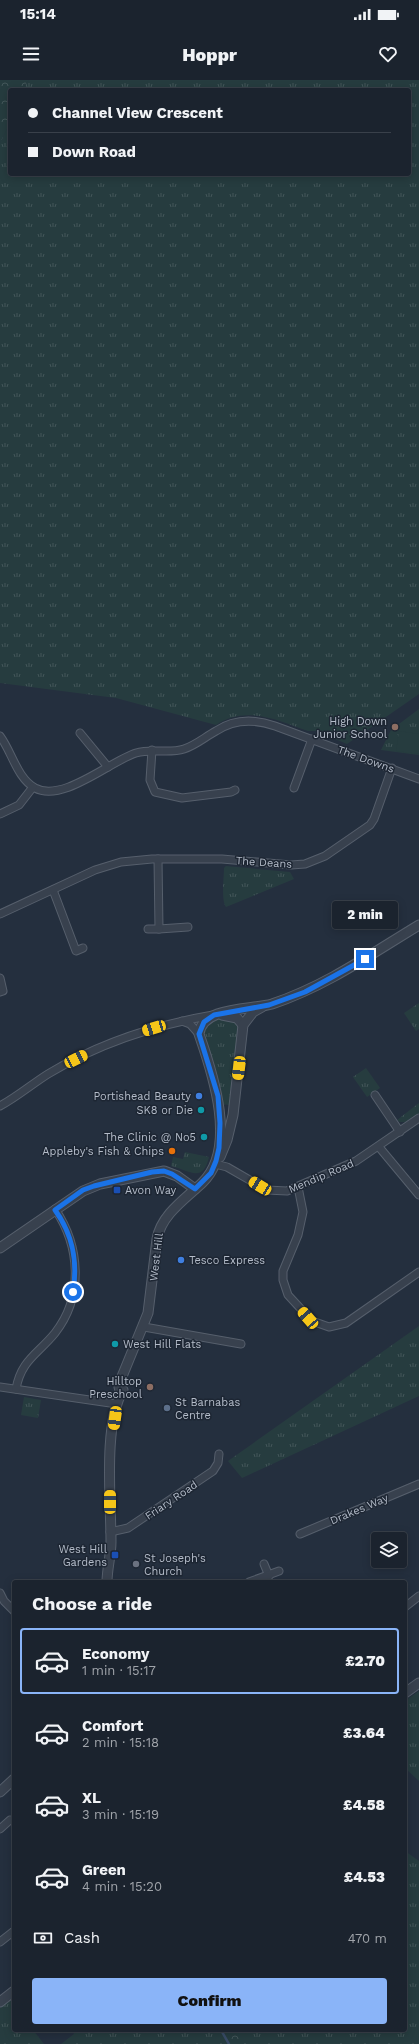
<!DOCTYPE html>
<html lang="en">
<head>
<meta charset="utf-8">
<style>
	:root { --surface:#1b232e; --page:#282f3a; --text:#f1f3f6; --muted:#a0a4aa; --line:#39404a; --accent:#8ab4f8 }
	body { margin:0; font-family:"Work Sans",sans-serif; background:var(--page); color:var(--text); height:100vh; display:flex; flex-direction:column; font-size:15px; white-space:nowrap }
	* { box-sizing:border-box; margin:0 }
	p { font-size:13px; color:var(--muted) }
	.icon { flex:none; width:22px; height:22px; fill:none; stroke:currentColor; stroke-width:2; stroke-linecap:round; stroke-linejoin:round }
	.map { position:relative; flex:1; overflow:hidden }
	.panel { position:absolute; left:12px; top:1500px; width:395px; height:452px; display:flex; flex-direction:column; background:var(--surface); border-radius:4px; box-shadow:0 2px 10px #0003,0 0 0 1px var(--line) }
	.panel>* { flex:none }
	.top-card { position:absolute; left:8px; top:8px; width:403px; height:88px; border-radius:4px; box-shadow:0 2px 10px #0003,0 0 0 1px var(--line); display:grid; align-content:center; height:88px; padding:0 20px; background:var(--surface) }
	.fabs { position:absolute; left:371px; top:1452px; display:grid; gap:8px }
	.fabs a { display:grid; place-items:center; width:36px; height:36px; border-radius:4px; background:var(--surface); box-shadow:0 2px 10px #0003,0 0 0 1px var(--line); font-size:20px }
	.end { position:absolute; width:18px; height:18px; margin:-9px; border:5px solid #1a73e8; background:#fff; box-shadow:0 0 0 2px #fff }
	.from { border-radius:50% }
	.bubble { position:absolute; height:28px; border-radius:4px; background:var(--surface); box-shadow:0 2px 10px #0003,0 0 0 1px var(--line); font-size:13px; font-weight:800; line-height:28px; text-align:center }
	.car { position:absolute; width:12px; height:24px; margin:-12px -6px; border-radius:5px; box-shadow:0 0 3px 1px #0007; background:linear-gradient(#f5c518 24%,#345 0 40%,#f5c518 0 76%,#345 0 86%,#f5c518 0) }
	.top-card b { display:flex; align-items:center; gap:14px; height:38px; font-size:15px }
	.top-card b+b { border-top:1px solid var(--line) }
	.top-card i { width:10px; height:10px; background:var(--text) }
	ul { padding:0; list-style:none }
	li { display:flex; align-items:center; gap:12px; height:66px; margin:0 8px 6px; padding:0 12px; border:2px solid transparent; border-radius:4px }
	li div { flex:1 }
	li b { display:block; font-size:15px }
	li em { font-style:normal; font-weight:800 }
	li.active { border-color:var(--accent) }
	li>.icon { width:36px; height:36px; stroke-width:1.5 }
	h2 { padding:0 20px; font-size:18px; line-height:48px }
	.pay { display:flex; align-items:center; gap:10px; height:44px; padding:0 20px; font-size:15px }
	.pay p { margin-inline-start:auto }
	.cta { display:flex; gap:8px; margin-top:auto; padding:8px 20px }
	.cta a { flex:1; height:46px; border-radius:4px; background:var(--accent); color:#111; font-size:16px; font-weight:800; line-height:46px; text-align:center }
	.status { display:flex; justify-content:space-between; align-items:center; height:28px; padding:0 20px; background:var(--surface); direction:ltr }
	.status svg { height:11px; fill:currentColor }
	header { display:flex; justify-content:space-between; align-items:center; height:52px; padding:0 20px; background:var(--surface); font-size:18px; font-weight:800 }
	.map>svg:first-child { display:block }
	.grass { fill:url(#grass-tufts) }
	.forest { fill:url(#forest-crowns) }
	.pitch { fill:#263c3f }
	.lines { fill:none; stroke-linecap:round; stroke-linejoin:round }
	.stream { stroke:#394c67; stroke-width:2.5 }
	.minor-casing { stroke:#565f6c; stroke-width:9 }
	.tertiary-casing { stroke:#565f6c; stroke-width:11 }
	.minor { stroke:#38414e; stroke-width:7 }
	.tertiary { stroke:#38414e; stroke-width:9 }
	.route { stroke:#1a73e8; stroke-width:5 }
	.education-dot { fill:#8d6e63; stroke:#1d2633; stroke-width:1.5 }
	.shop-dot { fill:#3f7fe0; stroke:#1d2633; stroke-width:1.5 }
	.culture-dot { fill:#0f9aa8; stroke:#1d2633; stroke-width:1.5 }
	.food-dot { fill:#e8710a; stroke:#1d2633; stroke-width:1.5 }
	.transit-dot { fill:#1a4fb4; stroke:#1d2633; stroke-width:1.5 }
	.service-dot { fill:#5c6f8a; stroke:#1d2633; stroke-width:1.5 }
	.worship-dot { fill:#6b7280; stroke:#1d2633; stroke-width:1.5 }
	.labels { text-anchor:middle; stroke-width:3; stroke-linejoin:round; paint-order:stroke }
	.poi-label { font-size:11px; fill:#b4bcc9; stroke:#1d2633; text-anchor:end }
	.street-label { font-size:11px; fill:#b4bcc9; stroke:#1d2633 }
</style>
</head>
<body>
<div class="status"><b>15:14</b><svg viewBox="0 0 49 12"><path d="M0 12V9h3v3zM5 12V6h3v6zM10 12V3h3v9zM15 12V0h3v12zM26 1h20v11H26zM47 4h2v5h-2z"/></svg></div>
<header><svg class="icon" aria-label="menu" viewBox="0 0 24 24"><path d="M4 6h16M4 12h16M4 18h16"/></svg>Hoppr<svg class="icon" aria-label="heart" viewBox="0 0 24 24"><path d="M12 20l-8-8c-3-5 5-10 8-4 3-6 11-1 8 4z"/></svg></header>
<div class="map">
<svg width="419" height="1964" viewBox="0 0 419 1964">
	<defs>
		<pattern id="grass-tufts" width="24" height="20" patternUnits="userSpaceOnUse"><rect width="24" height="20" fill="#263c3f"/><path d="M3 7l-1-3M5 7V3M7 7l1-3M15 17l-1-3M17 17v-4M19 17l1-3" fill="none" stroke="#435659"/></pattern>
		<pattern id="forest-crowns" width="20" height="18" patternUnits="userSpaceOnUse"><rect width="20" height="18" fill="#263c3f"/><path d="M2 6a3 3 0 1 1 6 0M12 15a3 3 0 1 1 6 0" fill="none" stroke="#435659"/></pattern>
	</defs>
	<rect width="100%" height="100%" fill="#242f3e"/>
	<g class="grass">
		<path d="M 29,0 L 419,0 L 419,614 L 347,664 L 316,651 L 308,651 C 278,640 245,625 216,645 L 116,618 L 0,603 L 0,63 L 10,43 L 10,94 L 409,94 L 409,10 L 21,10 Z"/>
		<polygon points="419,629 419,675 381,670 391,650"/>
		<path d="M 226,786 L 290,792 L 294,799 L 226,827 C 221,821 224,797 224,788 Z"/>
		<polygon points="419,923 419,949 416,951 404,933"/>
		<polygon points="219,938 231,938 239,948 234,1009 230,1009 230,1013 232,1014 229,1025 222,1024 214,982 203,953 208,943"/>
		<polygon points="366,988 380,1008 367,1017 353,997"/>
		<polygon points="419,1023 419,1033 406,1042 400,1042 397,1040"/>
		<path d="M 185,1072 L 209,1077 C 203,1104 189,1090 171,1086 L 173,1077 L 183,1079 Z"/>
		<polygon points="419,1246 419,1316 242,1398 228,1381"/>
		<polygon points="24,1317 41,1320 38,1338 21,1335"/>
		<polygon points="419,1611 419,1701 405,1688 405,1621"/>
		<polygon points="405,1771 419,1781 419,1964 61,1964 74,1954 72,1950 405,1950"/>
		<polygon points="10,1919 14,1925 14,1950 33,1950 44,1964 0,1964 0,1927"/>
	</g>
	<g class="forest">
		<polygon points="0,0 29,0 21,10 10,10 10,43 0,63"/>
		<polygon points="216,1950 261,1950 240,1956 237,1964 225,1964"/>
	</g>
	<polygon class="pitch" points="399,651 419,654 419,674 396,671"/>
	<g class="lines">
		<polyline class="stream" points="221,1950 229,1964"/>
		<g class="minor-casing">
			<g id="minor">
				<polyline points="80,653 108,687"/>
				<path d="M 0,656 C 12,672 17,698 35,708 C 63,723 110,681 136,673 C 152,668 169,674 184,669 C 196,665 205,657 216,651 C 234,639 255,639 275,646 L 419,699"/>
				<polyline points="152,670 150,700 155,712 182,718 231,712 235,710"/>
				<polyline points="294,708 312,659"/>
				<polyline points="0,734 19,725 33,707"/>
				<polyline points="158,779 159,849 188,847"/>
				<polyline points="53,810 76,871 83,868"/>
				<polyline points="0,834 95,790 121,782 152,779 222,779 291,785 305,784 325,776 370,745 374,739 392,688"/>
				<polyline points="148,849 159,849"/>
				<polyline points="0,898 3,911 0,912"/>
				<polyline points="182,941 190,944 199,954"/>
				<polyline points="375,1015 400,1052"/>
				<path d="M 0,1026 C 17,1017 32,1004 48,994 C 99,963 155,945 213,935"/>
				<polyline points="379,1067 419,1115"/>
				<polyline points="215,1084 227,1087 267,1110 287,1111 356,1081 419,1038"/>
				<polyline points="298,1107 303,1132 298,1155 283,1191 283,1200 288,1215 312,1241 329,1247 346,1243 419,1192"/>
				<polyline points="144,1247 241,1264"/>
				<polyline points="0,1307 117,1324"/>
				<path d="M 16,1309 C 21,1280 38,1274 55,1253 C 84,1216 80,1166 55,1129"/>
				<polyline points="110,1452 128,1448 213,1391 218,1383 219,1374"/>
				<polyline points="300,1454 419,1404"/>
				<polyline points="264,1484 269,1496"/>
				<polyline points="249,1502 279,1491"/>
				<polyline points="0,1513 4,1521 14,1531"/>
				<polyline points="405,1527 419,1516"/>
				<polyline points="0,1749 10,1740"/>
				<polyline points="0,1862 14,1851"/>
			</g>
		</g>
		<g class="tertiary-casing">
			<g id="tertiary">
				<polyline points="222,935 237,938 243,945"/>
				<polyline points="220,1077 227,1060 233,1035 243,945 253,932 262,927"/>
				<polyline points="0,1168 83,1111 100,1104 164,1091 177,1096 195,1109"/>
				<path d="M 121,1314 L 119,1307 L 121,1299 L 148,1233 L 157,1159 C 161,1135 185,1119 202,1103 C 238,1069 213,994 199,954 C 202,926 252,930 272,924 C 326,906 371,874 419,845"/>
				<path d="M 107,1502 C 107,1489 111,1475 111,1462 C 111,1421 103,1344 123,1310"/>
				<polyline points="405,1613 419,1603"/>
				<polyline points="0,1712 14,1699"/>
				<polyline points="0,1922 14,1911"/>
			</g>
		</g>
		<use href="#minor" class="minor"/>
		<use href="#tertiary" class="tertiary"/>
	</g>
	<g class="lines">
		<path class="route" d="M 73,1212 C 78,1181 73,1155 55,1130 L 83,1110 L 94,1106 L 152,1092 L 164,1091 L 172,1094 L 195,1109 L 211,1093 L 216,1081 L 219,1068 L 220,1043 L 218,1016 L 199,954 L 204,942 L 214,935 L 269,925 L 305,912 L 365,879"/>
	</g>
	<g class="education-dot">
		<circle cx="395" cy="647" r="4"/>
		<circle cx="150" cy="1307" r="4"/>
	</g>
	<g class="shop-dot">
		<circle cx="199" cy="1016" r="4"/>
		<circle cx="181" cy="1180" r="4"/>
	</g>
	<g class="culture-dot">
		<circle cx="201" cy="1030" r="4"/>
		<circle cx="204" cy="1057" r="4"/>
		<circle cx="115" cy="1264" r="4"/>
	</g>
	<circle class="food-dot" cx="172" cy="1071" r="4"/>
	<g class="transit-dot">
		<rect x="113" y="1106" width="8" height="8" rx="2"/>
		<rect x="111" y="1471" width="8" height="8" rx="2"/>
	</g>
	<circle class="service-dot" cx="167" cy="1328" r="4"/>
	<circle class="worship-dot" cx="136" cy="1484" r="4"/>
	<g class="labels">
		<g class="poi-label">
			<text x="387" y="645">High Down<tspan x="387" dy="13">Junior School</tspan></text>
			<text x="191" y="1020">Portishead Beauty</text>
			<text x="193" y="1034">SK8 or Die</text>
			<text x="196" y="1061">The Clinic @ No5</text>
			<text x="164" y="1075">Appleby's Fish &amp; Chips</text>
			<text x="125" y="1114" text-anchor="start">Avon Way</text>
			<text x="189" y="1184" text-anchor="start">Tesco Express</text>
			<text x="123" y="1268" text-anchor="start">West Hill Flats</text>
			<text x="142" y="1305">Hilltop<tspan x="142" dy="13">Preschool</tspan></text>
			<text x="175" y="1326" text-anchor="start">St Barnabas<tspan x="175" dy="13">Centre</tspan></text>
			<text x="107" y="1473">West Hill<tspan x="107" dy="13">Gardens</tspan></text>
			<text x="144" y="1482" text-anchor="start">St Joseph's<tspan x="144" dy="13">Church</tspan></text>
		</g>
		<g class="street-label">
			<text transform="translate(366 679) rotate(20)" y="4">The Downs</text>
			<text transform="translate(264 782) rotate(4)" y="4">The Deans</text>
			<text transform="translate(321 1096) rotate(-23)" y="4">Mendip Road</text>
			<text transform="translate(156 1177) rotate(-83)" y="4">West Hill</text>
			<text transform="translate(171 1420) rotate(-34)" y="4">Friary Road</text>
			<text transform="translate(359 1429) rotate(-23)" y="4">Drakes Way</text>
		</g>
	</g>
</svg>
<div class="fabs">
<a><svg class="icon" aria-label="layers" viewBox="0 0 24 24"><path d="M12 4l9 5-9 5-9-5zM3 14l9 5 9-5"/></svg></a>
</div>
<i class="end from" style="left:73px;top:1212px"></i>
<i class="end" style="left:365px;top:879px"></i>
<div class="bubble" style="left:332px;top:821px;width:66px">2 min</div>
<i class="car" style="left:154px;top:948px;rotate:253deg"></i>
<i class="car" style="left:76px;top:979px;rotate:64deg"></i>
<i class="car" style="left:239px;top:988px;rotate:187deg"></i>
<i class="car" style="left:260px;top:1106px;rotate:301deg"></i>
<i class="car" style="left:308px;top:1238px;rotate:319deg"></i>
<i class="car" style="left:115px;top:1338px;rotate:188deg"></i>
<i class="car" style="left:110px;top:1422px;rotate:0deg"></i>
<div class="top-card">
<b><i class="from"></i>Channel View Crescent</b>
<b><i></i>Down Road</b>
</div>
<section class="panel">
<h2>Choose a ride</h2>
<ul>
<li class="active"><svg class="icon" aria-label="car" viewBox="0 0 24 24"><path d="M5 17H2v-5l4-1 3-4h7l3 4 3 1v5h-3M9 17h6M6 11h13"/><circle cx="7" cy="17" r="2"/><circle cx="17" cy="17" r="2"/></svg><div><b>Economy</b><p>1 min · 15:17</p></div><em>£2.70</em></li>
<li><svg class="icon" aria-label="car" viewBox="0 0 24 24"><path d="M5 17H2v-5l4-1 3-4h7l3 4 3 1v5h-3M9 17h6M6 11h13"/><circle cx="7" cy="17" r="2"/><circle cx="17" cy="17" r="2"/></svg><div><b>Comfort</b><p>2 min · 15:18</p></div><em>£3.64</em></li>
<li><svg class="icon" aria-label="car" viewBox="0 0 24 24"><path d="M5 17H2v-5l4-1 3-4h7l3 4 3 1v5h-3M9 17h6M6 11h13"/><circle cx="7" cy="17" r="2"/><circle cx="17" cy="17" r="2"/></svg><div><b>XL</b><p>3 min · 15:19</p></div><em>£4.58</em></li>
<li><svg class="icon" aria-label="car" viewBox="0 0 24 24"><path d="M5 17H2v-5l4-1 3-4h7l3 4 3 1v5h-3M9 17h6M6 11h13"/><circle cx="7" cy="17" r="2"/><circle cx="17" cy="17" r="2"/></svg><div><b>Green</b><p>4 min · 15:20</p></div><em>£4.53</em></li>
</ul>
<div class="pay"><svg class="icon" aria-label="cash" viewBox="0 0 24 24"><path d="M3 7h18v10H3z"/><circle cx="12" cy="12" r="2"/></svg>Cash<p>470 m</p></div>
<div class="cta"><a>Confirm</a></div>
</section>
</div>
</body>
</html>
